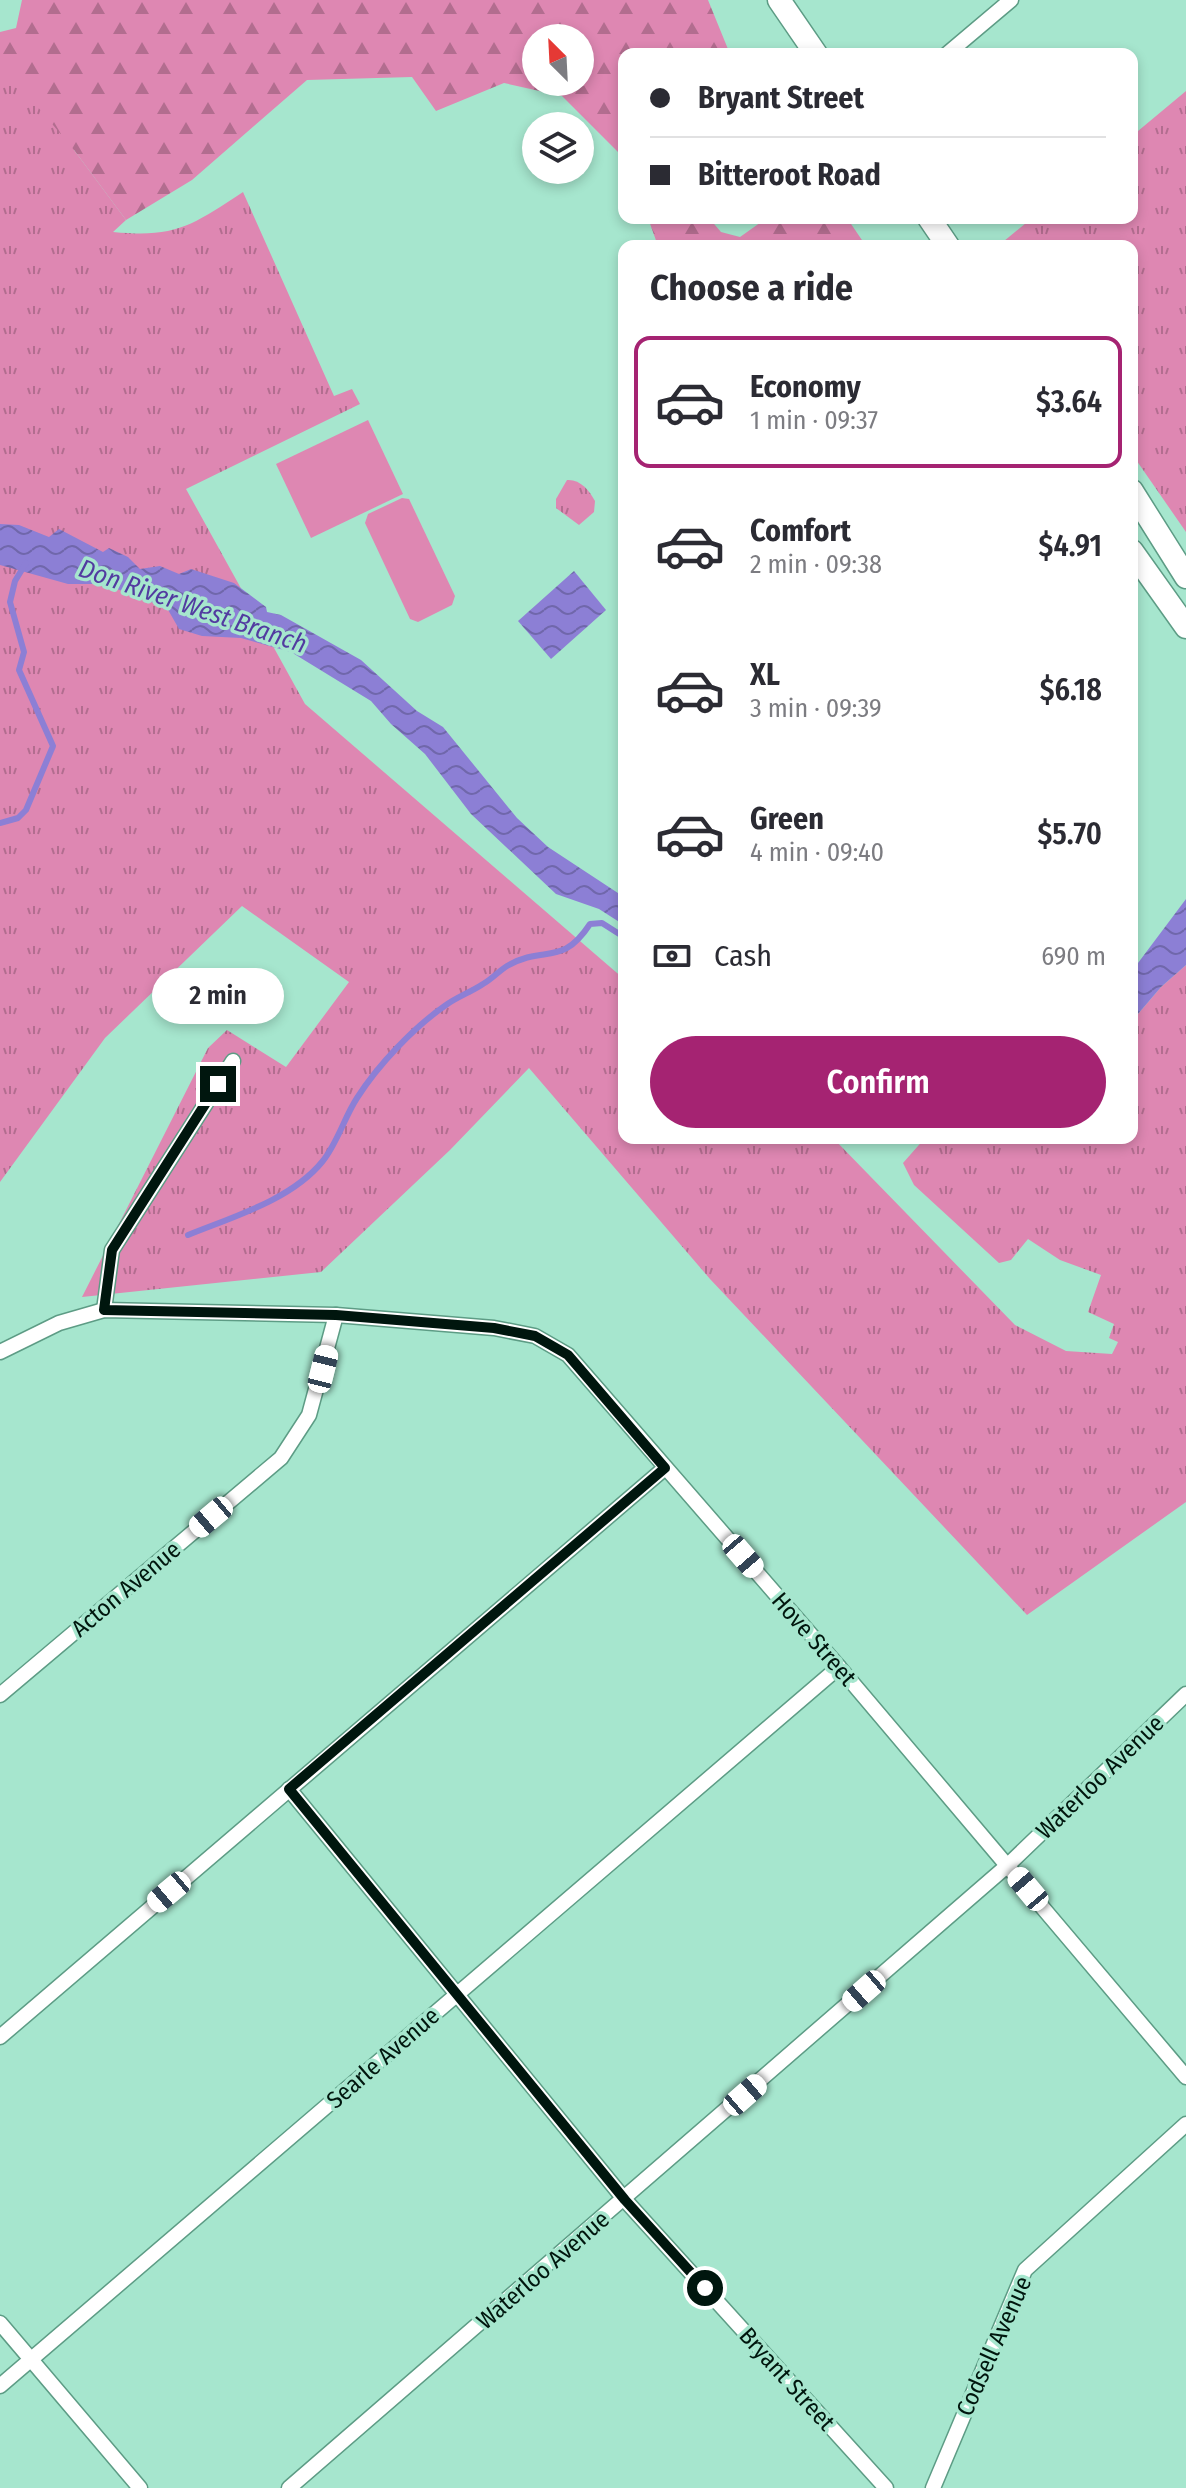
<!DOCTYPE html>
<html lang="en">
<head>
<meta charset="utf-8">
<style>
	:root { --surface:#fff; --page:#f7f7f7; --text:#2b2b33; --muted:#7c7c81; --line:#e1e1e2; --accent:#a52372 }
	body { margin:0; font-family:"Fira Sans Condensed",sans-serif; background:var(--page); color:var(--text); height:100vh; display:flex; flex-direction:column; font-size:30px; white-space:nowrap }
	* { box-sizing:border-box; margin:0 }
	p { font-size:26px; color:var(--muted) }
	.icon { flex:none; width:44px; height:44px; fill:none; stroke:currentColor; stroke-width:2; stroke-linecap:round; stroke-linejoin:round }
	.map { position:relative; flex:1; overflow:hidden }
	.sheet { position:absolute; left:618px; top:240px; width:520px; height:904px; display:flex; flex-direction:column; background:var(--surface); border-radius:16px; box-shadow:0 4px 12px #0003 }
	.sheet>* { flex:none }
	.top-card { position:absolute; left:618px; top:48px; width:520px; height:176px; border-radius:16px; box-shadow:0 4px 12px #0003; display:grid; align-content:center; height:176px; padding:0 32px; background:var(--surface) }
	.needle { width:52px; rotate:336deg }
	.buttons { position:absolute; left:522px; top:24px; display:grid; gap:16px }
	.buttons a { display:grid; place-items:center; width:72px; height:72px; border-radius:50%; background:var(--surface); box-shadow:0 4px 12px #0003; font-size:40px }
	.end { position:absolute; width:36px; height:36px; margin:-18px; border:10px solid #00160e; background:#fff; box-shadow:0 0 0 4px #fff }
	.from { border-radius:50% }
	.bubble { position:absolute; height:56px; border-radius:28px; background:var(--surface); box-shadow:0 4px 12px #0003; font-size:26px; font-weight:600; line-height:56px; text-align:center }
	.car { position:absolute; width:24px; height:48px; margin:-24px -12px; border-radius:10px; box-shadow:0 0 6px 2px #0007; background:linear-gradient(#fff 24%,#345 0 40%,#fff 0 76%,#345 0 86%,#fff 0) }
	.top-card b { display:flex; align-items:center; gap:28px; height:76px; font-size:30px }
	.top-card b+b { border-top:2px solid var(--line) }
	.top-card i { width:20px; height:20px; background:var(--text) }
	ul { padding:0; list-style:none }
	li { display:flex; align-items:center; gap:24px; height:132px; margin:0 16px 12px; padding:0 16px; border:4px solid transparent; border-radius:16px }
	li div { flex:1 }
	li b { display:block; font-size:30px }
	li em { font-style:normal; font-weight:600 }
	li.selected { border-color:var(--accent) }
	li>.icon { width:72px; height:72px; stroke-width:1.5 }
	h2 { padding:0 32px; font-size:36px; line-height:96px }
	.pay { display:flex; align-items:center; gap:20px; height:88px; padding:0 32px; font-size:30px }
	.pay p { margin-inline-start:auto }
	.cta { display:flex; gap:16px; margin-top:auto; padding:16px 32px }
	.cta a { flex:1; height:92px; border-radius:48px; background:var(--accent); color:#fff; font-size:32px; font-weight:600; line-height:92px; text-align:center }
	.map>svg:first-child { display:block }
	.forest { fill:url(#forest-firs); fill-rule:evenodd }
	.park { fill:url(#park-tufts) }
	.pitch { fill:#de87b2 }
	.water { fill:url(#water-waves) }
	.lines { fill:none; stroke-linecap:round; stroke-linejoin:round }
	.stream { stroke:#8c7fd5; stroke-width:6 }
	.street-casing { stroke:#5d9c85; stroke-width:17 }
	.secondary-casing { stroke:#5d9c85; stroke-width:25 }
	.street { stroke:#fff; stroke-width:14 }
	.secondary { stroke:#fff; stroke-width:22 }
	.route { stroke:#00160e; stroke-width:10 }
	.labels { text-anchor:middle; stroke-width:7; stroke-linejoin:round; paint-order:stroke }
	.street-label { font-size:24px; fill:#00160e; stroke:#a6e6ce }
	.water-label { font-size:26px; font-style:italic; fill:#523ba0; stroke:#a6e6ce }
</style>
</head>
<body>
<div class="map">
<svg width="1186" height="2488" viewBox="0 0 1186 2488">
	<defs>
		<pattern id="forest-firs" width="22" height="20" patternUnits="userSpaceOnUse" patternTransform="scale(2)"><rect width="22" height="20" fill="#de87b2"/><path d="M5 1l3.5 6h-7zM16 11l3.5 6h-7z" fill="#b26d8f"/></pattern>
		<pattern id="park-tufts" width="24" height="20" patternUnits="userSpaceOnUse" patternTransform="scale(2)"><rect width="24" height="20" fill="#de87b2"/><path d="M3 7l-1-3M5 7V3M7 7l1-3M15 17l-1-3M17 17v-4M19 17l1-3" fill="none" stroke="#b26d8f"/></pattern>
		<pattern id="water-waves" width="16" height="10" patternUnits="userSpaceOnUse" patternTransform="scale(2)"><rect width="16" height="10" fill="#8c7fd5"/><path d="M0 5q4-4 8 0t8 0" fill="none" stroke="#7067ab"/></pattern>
	</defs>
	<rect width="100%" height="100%" fill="#a6e6ce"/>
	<g class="forest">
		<path d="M 22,0 L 708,0 L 730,54 L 624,54 L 624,158 L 562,96 L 504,83 L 436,111 L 412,77 L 307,80 L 192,180 L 126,220 L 74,150 L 0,202 L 0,32 L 16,28 ZM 536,38 L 580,38 L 580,82 L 536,82 Z"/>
		<polygon points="648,218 709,218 721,232 740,237 767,218 847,218 866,246 658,246"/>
	</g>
	<g class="park">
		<path d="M 0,62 L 74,150 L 126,220 L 113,232 C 176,238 191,226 243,192 L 334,396 L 352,389 L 360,404 L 186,489 L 305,704 L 624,979 L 624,1138 L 833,1138 L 1015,1325 L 1066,1351 L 1112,1354 L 1118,1342 L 1109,1338 L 1114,1324 L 1088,1312 L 1101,1275 L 1060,1260 L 1028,1239 L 1011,1260 L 999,1263 L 914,1185 L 903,1163 L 925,1138 L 1132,1138 L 1132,1021 L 1161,987 L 1186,965 L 1186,1502 L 1027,1615 L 710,1279 L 529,1068 L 450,1150 L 321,1272 L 82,1297 L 208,1048 L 227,1030 L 286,1067 L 349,982 L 242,906 L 105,1038 L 0,1182 Z"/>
		<polygon points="1186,91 1186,532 1132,454 1132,246 998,246 1032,218 1132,218 1132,136"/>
		<path d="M 567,480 C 580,479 589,490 595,501 L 594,512 L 579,525 L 556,508 L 556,499 Z"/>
	</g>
	<g class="pitch">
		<polygon points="368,420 403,494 311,538 276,464"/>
		<polygon points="402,498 409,499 455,596 452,605 418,622 410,619 365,523 368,514"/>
	</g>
	<g class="water">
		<polygon points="0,524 19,525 49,537 59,529 103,552 109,548 128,557 140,569 160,566 179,574 191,569 234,583 266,607 267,612 281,615 361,660 417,711 443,727 517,818 548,847 624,897 624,925 599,909 556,894 471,814 425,754 391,724 371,701 291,652 241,638 202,636 179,629 167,608 104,584 68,584 0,565"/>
		<polygon points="574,571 606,610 551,659 518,621"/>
		<polygon points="1186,899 1186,965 1161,987 1132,1021 1132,971"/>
	</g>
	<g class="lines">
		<g class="stream">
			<polyline points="0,823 18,818 26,810 53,746 19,670 24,652 10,602 15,581 26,563"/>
			<path d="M 188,1235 C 232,1217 291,1200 322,1162 C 337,1144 344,1118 357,1098 C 378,1065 414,1027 446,1005 C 457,997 471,992 483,984 C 492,979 499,971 507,966 C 545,944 561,968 590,924 L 602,923 L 624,937"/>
		</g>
		<g class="street-casing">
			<g id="street">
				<polyline points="947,54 1011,0"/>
				<polyline points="104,1310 112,1250 233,1061"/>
				<polyline points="0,1352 59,1323 104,1310 336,1315 494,1328 535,1336 568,1355 839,1667 1186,2077"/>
				<polyline points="0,1695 281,1458 309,1415 336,1315"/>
				<polyline points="289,1789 625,2200 886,2488"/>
				<polyline points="0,2037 665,1468"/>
				<polyline points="0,2323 140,2488"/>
				<polyline points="0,2386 839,1667"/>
				<polyline points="289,2488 1008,1865 1186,1694"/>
				<polyline points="933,2488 1025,2270 1186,2124"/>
			</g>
		</g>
		<g class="secondary-casing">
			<g id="secondary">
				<polyline points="779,0 816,54"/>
				<polyline points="929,218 948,246"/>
				<polyline points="1132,491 1186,577"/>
				<polyline points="1132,551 1186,627"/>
			</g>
		</g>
		<use href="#street" class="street"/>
		<use href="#secondary" class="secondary"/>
	</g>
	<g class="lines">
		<polyline class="route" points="218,1084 112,1250 104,1310 336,1315 494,1328 535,1336 568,1355 665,1468 289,1789 625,2200 705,2288"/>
	</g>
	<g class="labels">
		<g class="street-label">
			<text transform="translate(126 1589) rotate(-40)" y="8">Acton Avenue</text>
			<text transform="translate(814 1639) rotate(49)" y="8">Hove Street</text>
			<text transform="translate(1100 1777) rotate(-44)" y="8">Waterloo Avenue</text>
			<text transform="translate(383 2058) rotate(-41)" y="8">Searle Avenue</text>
			<text transform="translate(543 2270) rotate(-41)" y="8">Waterloo Avenue</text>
			<text transform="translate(994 2346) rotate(-66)" y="8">Codsell Avenue</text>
			<text transform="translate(787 2379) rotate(48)" y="8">Bryant Street</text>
		</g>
		<g class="water-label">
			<text transform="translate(193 606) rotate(19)" y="9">Don River West Branch</text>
		</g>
	</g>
</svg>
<div class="buttons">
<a><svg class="needle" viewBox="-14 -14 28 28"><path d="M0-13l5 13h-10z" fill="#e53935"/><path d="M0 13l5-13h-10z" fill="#7c7c81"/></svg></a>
<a><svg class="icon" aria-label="layers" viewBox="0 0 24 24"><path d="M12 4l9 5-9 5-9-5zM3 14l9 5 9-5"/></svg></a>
</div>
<i class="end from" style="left:705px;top:2288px"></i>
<i class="end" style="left:218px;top:1084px"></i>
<div class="bubble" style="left:152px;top:968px;width:132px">2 min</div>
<i class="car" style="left:323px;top:1369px;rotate:14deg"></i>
<i class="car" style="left:211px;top:1517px;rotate:230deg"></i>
<i class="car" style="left:743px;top:1556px;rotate:139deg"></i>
<i class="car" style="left:1028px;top:1889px;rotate:320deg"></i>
<i class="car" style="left:169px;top:1892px;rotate:230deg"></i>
<i class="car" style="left:864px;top:1991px;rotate:229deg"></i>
<i class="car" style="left:745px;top:2095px;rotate:49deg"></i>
<div class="top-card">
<b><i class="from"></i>Bryant Street</b>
<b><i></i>Bitteroot Road</b>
</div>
<section class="sheet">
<h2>Choose a ride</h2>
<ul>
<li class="selected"><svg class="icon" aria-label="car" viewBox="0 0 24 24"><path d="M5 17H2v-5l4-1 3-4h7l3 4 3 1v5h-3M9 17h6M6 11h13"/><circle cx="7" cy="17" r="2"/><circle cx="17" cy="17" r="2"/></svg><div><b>Economy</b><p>1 min · 09:37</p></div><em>$3.64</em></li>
<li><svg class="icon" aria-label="car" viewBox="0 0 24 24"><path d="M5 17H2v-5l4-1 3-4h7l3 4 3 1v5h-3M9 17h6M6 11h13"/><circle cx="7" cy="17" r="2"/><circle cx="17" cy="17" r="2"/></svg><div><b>Comfort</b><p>2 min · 09:38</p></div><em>$4.91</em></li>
<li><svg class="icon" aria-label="car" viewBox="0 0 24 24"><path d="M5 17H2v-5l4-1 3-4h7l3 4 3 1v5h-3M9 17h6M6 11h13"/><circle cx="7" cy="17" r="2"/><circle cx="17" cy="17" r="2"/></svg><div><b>XL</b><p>3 min · 09:39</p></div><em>$6.18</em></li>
<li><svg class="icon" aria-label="car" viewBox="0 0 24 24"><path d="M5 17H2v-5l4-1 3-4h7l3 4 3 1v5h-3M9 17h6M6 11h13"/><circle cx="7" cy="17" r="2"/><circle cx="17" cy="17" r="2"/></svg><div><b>Green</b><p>4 min · 09:40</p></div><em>$5.70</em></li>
</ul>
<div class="pay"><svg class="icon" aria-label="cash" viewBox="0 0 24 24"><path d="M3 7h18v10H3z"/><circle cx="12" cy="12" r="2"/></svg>Cash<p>690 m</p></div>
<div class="cta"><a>Confirm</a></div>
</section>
</div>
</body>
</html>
